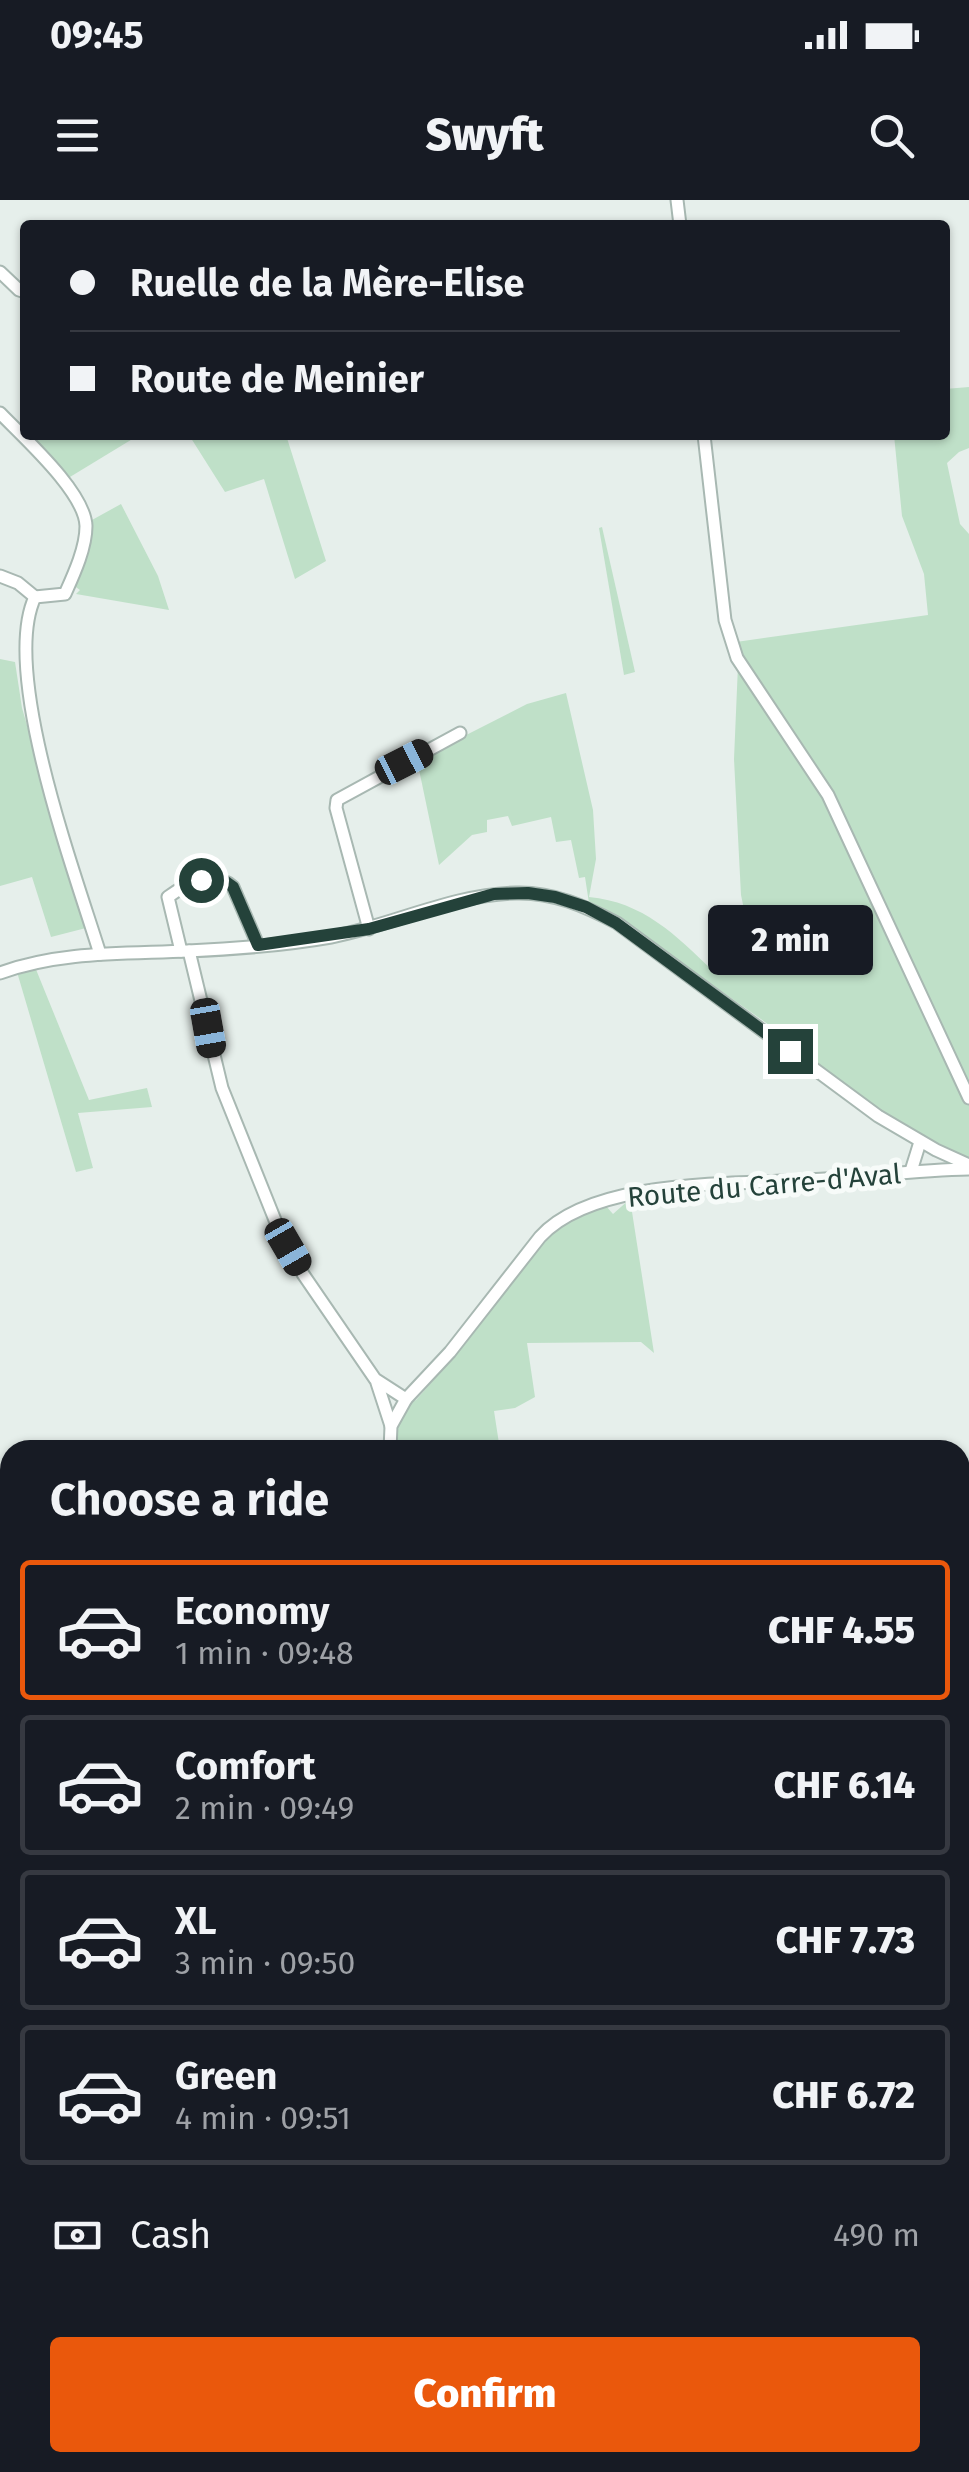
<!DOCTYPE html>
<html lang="en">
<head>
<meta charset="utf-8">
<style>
	:root { --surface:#171b24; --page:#20242c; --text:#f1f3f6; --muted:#9ea1a6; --line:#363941; --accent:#ea580c }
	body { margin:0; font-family:"Fira Sans",sans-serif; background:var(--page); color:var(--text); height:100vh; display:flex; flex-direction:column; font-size:38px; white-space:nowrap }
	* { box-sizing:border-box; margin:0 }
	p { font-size:32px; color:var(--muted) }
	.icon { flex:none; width:55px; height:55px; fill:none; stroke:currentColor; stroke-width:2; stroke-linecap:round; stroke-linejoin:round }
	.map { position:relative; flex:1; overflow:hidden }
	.side { position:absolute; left:0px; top:1240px; width:970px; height:1032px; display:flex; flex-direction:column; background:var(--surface); border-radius:30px 30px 0 0; box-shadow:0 2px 8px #0004 }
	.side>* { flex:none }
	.hud { position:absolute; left:20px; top:20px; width:930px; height:220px; border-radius:10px; box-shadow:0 2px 8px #0004; display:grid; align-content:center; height:220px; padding:0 50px; background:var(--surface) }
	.end { position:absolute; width:45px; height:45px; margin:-22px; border:12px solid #24423a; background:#fff; box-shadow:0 0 0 5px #fff }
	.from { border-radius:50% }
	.bubble { position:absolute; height:70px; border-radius:10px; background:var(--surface); box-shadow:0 2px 8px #0004; font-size:32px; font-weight:800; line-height:70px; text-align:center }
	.car { position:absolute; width:30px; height:60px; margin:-30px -15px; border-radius:12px; box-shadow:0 0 8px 2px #0007; background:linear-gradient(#222 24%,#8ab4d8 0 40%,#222 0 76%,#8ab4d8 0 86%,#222 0) }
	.hud b { display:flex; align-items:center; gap:35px; height:95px; font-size:38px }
	.hud b+b { border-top:2px solid var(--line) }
	.hud i { width:25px; height:25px; background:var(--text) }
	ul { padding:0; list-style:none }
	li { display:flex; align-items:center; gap:30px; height:140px; margin:0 20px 15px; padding:0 30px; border:5px solid var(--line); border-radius:10px }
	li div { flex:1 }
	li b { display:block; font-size:38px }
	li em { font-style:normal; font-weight:800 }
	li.active { border-color:var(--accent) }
	li>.icon { width:90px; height:90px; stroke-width:1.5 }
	h2 { padding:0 50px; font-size:45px; line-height:120px }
	.pay { display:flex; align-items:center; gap:25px; height:110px; padding:0 50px; font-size:38px }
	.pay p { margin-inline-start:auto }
	.primary-button { display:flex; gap:20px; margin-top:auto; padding:20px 50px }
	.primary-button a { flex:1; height:115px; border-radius:10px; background:var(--accent); color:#fff; font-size:40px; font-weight:800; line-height:115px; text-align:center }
	.status { display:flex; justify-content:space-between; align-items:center; height:70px; padding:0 50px; background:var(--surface); direction:ltr }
	.status svg { height:28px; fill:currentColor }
	header { display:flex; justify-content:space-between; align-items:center; height:130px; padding:0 50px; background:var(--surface); font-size:45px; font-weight:800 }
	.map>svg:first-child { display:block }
	.green { fill:#bfe0c8 }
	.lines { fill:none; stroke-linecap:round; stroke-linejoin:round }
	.minor-casing { stroke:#a8b8b2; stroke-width:15 }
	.minor { stroke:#fff; stroke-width:11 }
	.route { stroke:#24423a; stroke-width:12 }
	.labels { text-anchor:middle; stroke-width:10; stroke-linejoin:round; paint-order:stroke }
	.street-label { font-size:28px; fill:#24423a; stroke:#f7fbf9 }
</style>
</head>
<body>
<div class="status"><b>09:45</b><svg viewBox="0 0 49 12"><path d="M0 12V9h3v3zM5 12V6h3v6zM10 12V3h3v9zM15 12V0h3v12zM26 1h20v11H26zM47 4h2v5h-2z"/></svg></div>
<header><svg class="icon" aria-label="menu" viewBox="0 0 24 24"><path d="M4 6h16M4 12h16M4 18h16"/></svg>Swyft<svg class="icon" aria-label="search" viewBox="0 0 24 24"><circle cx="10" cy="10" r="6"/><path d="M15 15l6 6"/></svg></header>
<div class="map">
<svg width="969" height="2272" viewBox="0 0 969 2272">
	<rect width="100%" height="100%" fill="#e6efeb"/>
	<g class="green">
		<polygon points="969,187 969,248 959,252 947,263 960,324 969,334 969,888 830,591 739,453 736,442 928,415 924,374 902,316 894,235 945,235 945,189"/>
		<polygon points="27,235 139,235 65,280"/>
		<polygon points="189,235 286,235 326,361 295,379 264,279 225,292"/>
		<polygon points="121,304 158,376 169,410 76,394 80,390 73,385 92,320"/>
		<polygon points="602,327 635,472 624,475 599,328"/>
		<polygon points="0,459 15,462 22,508 86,728 51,737 32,677 0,686"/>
		<path d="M 738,465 L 824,593 L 969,905 L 969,958 L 925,939 L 885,914 L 799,851 L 791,832 L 779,832 L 621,720 L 589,703 L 585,677 L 579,678 L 571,640 L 556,642 L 551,617 L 512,626 L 508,616 L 487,620 L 487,632 L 472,635 L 439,665 L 417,560 L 527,504 L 566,493 L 593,610 L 596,659 L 589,697 C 643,702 676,735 713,771 L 756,767 L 741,695 L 734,559 Z"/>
		<polygon points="35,767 89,900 147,888 152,907 78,913 93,968 76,972 17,772"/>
		<polygon points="630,999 654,1153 641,1142 527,1143 535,1197 515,1208 494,1211 500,1250 396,1250 398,1229 406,1205 416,1200 466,1143 555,1026 606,1006 613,1014"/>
		<polygon points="10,1394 10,1520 0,1521 0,1397"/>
		<polygon points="0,1851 10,1859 10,2013 0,2015"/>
		<polygon points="969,2125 969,2272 876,2272 880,2263 960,2262 960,2138"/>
	</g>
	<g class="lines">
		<g class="minor-casing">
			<g id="minor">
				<polyline points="677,0 680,25"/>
				<polyline points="0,72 19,90 25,92"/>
				<path d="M 0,213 C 23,237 85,292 86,326 C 86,348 74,374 65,394 L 35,397 C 0,471 75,673 100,754"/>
				<polyline points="704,235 725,420 737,458 828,595 969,898"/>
				<polyline points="0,376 18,383 35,397"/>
				<polyline points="369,729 336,608 337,600 460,533"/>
				<path d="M 181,751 L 168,697 C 186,684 213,668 233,687 L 258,745"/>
				<polyline points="189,751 222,888 277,1025 303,1074 375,1179 406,1199 391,1226 390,1250"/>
				<path d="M 0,773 C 61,751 124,754 188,751 C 235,749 285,745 331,737 C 393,725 453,694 516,693 C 553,692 585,706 617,723 L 878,916 L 936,950 L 969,965"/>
				<polyline points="911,971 920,942"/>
				<polyline points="377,1183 391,1226"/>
				<path d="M 406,1199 L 450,1152 L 540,1037 C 595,976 746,985 825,979 C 873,976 920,970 969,969"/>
				<polyline points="0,1525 10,1524"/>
				<polyline points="960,1668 969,1668"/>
				<polyline points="513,2272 520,2262"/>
			</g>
		</g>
		<use href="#minor" class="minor"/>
	</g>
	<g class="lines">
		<polyline class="route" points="201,680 222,679 233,687 258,745 369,729 494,694 528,693 555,697 586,707 616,723 790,851"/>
	</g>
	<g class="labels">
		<g class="street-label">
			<text transform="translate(764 985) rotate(-5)" y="10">Route du Carre-d'Aval</text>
		</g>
	</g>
</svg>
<i class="end from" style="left:201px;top:680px"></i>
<i class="end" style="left:790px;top:851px"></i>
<div class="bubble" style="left:708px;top:705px;width:165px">2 min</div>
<i class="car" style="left:404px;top:562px;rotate:63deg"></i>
<i class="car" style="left:208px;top:828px;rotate:170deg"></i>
<i class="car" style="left:288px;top:1047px;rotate:150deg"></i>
<div class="hud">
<b><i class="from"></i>Ruelle de la Mère-Elise</b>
<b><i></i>Route de Meinier</b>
</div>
<section class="side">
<h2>Choose a ride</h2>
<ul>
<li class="active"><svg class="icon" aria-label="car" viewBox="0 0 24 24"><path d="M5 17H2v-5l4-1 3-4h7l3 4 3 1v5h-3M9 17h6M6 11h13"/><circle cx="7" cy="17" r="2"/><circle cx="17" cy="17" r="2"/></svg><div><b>Economy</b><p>1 min · 09:48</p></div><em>CHF 4.55</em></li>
<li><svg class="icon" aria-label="car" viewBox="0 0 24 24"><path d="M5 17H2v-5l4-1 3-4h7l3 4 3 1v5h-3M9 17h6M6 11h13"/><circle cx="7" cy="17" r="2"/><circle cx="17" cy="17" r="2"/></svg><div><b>Comfort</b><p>2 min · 09:49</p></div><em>CHF 6.14</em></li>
<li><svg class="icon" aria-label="car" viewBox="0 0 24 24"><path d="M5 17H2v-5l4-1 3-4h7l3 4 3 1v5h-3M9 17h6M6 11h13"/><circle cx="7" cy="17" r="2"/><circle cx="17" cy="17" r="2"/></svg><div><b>XL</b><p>3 min · 09:50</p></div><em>CHF 7.73</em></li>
<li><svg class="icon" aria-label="car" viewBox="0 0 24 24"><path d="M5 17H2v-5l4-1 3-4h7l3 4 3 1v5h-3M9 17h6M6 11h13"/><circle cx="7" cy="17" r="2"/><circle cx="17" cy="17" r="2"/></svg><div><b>Green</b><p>4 min · 09:51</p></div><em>CHF 6.72</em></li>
</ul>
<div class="pay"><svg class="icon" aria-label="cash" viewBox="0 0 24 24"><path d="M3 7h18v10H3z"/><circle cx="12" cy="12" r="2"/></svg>Cash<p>490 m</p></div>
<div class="primary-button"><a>Confirm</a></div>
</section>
</div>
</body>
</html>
